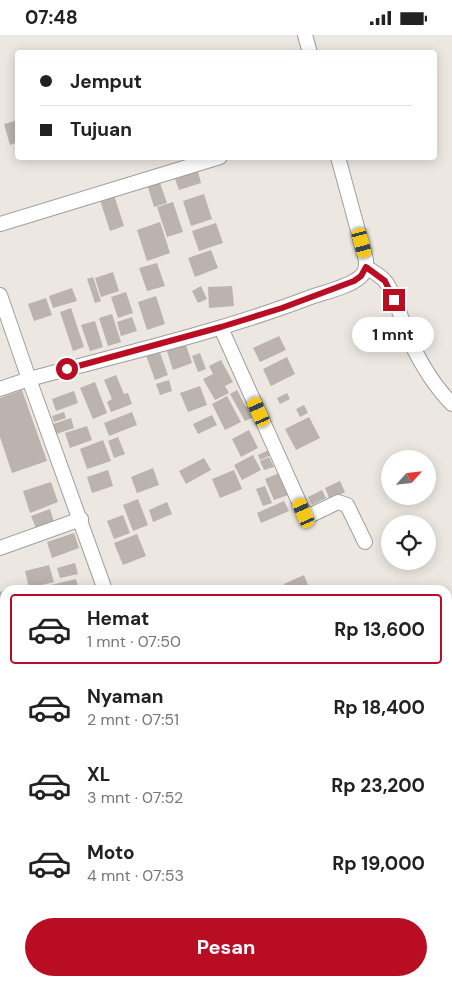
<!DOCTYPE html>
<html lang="id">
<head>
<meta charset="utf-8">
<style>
	:root { --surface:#fff; --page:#f6f6f6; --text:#222; --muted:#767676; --line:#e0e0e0; --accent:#b90d23 }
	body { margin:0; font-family:"DM Sans",sans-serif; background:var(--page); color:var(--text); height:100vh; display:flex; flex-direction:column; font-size:19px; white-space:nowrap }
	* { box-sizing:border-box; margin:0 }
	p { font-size:16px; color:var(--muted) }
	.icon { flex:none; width:28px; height:28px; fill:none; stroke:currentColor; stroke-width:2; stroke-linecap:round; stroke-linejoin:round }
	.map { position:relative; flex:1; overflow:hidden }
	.sheet { position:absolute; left:0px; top:550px; width:452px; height:401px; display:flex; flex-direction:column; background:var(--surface); border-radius:15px 15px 0 0; box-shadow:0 2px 12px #0003 }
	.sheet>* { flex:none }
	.guide { position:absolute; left:15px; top:15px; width:422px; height:110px; border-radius:5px; box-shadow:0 2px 12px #0003; display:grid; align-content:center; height:110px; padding:0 25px; background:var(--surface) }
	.needle { width:32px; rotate:63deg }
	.buttons { position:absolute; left:381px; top:415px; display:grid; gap:10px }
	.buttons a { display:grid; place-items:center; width:55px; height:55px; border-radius:50%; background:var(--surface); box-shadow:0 2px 12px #0003; font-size:25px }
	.end { position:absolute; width:22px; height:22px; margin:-11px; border:6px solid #b90d23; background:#fff; box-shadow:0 0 0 2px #fff }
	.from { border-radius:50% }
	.bubble { position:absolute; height:35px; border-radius:18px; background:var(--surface); box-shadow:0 2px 12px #0003; font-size:16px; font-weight:700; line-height:35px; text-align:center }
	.car { position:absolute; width:15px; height:30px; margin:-15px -8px; border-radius:6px; box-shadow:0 0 4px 1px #0007; background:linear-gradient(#f5c518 24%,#345 0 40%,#f5c518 0 76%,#345 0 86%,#f5c518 0) }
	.guide b { display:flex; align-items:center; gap:18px; height:48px; font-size:19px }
	.guide b+b { border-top:1px solid var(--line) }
	.guide i { width:12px; height:12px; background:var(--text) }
	ul { padding:9px 0 0; list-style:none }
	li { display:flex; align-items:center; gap:15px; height:70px; margin:0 10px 8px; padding:0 15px; border:2px solid transparent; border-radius:5px }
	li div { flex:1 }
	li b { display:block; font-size:19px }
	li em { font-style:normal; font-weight:700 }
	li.current { border-color:var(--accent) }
	li>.icon { width:45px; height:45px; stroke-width:1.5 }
	.cta { display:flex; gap:10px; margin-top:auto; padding:10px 25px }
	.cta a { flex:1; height:58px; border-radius:30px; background:var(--accent); color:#fff; font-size:20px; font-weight:700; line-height:58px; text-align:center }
	.status { display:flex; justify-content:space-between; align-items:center; height:35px; padding:0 25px; background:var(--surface); direction:ltr }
	.status svg { height:14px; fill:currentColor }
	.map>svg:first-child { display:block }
	.building { fill:#bcb2ae }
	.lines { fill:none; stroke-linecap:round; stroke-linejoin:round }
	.street-casing { stroke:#9f9f9f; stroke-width:16 }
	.street { stroke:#fff; stroke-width:14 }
	.route { stroke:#b90d23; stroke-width:6 }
</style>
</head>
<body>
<div class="status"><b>07:48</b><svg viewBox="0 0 49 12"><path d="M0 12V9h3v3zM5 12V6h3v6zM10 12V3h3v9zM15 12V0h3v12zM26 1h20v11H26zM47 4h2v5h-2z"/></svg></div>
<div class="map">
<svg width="452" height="951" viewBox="0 0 452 951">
	<rect width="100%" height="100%" fill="#ece7e1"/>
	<g class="building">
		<polygon points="18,85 18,107 10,110 4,89"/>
		<polygon points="197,133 201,148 179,155 174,141"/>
		<polygon points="159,145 167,168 154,172 147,149"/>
		<polygon points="204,159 212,184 191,191 183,166"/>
		<polygon points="114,160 124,191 110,196 100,165"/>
		<polygon points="173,167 183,197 167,202 157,172"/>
		<polygon points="160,187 170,218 147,226 137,195"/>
		<polygon points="216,188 223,208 199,216 192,196"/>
		<polygon points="211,215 218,233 195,242 188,223"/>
		<polygon points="157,228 165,251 147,256 139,233"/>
		<polygon points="113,237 119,256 101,262 95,243"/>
		<polygon points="93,242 101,266 95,268 87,244"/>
		<polygon points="201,251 207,264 198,268 192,256"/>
		<polygon points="232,251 234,271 209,273 208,252"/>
		<polygon points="72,253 77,266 53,273 49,261"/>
		<polygon points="126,257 133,278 118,283 111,262"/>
		<polygon points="156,261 165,289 147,295 138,267"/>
		<polygon points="46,263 52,280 34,286 28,269"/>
		<polygon points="71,273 84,312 73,316 60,277"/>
		<polygon points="112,279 121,307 108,311 99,283"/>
		<polygon points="132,282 137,296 121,301 117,287"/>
		<polygon points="95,286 103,312 90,316 81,290"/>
		<polygon points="279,301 286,315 260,327 253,313"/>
		<polygon points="184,304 192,328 173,335 165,310"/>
		<polygon points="159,315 168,340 155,345 146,320"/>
		<polygon points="200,318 206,334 198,337 192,321"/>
		<polygon points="287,322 295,339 271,351 263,334"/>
		<polygon points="221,325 233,347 225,351 229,358 215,365 203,344 213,339 209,331"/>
		<polygon points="116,340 124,359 128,358 132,369 111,377 107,367 112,364 104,345"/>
		<polygon points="169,345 172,356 160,360 156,349"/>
		<polygon points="95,347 107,378 93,384 80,353"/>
		<polygon points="200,351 207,370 188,377 180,358"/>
		<polygon points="22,355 47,426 12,438 0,402 0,363"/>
		<polygon points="237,355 246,372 250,370 256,381 245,386 230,359"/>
		<polygon points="74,356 78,368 56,376 52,364"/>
		<polygon points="287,358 290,364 280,369 277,363"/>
		<polygon points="227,361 241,387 225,395 212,369"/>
		<polygon points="304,370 308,378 300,382 296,374"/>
		<polygon points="64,377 66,383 54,387 52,381"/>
		<polygon points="132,377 137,390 109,401 104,388"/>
		<polygon points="212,380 217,390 198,399 193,389"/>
		<polygon points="309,382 320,403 296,415 285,394"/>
		<polygon points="71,383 74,393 56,399 53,389"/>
		<polygon points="87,391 92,405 70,413 65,398"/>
		<polygon points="249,395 258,413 241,422 232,404"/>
		<polygon points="118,402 125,419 114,423 108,406"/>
		<polygon points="103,405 111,426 87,434 80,414"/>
		<polygon points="269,415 271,420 260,425 258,420"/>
		<polygon points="253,420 261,435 242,445 234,430"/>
		<polygon points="269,422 274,432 264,435 260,426"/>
		<polygon points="204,423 211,435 186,449 179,436"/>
		<polygon points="153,433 159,450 137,458 131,442"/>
		<polygon points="108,435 113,451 92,458 87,442"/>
		<polygon points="234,435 242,454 220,463 212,444"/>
		<polygon points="279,438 288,460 274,465 265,444"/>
		<polygon points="340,446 345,457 330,465 325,453"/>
		<polygon points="51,447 58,467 30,478 23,456"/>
		<polygon points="265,451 272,468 263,471 256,454"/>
		<polygon points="322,455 326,463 312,470 308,462"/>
		<polygon points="138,464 148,490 133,496 123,470"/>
		<polygon points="284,466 289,476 261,488 257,478"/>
		<polygon points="167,467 172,479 153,487 149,475"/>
		<polygon points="50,474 54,487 36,493 31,481"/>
		<polygon points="123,480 130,498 114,504 107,486"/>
		<polygon points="74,498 79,513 52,523 47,507"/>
		<polygon points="137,499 146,521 123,530 114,508"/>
		<polygon points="75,528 78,539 60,543 57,533"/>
		<polygon points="49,530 54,547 29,553 25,536"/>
		<polygon points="304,540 310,555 287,555 284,549"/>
		<polygon points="76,544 79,555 48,555 47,551"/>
		<polygon points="5,555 5,574 0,575 0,557"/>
		<polygon points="5,613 5,643 3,644 0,635 0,614"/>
	</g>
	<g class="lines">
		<g class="street-casing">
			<g id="street">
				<polyline points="305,0 310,18"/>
				<polyline points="0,189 220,122"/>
				<path d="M 366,232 C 372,236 380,240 385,246 C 397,262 401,286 409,304 C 420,327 434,351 452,369"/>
				<polyline points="0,260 29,344 105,555"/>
				<polyline points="221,293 304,478 311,480 338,467 347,470 365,507"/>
				<path d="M 0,354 L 29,344 C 123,319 219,297 311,262 C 325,257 349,252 360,242 C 366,237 366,232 366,225 L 338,122"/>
				<polyline points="0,513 81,484"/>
				<polyline points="448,573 452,570"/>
				<polyline points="0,753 5,751"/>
				<polyline points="448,753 452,752"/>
				<polyline points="0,858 5,857"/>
				<polyline points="254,946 256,951"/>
			</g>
		</g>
		<use href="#street" class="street"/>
	</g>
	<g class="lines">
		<polyline class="route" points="67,334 221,292 282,273 354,246 361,241 366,232 385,246 394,265"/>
	</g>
</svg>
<div class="buttons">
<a><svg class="needle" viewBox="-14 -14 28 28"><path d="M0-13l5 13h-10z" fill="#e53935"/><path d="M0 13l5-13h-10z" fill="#767676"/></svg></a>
<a><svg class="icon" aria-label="locate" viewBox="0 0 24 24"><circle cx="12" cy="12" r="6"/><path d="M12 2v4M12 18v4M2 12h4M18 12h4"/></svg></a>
</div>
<i class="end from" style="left:67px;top:334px"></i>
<i class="end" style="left:394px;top:265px"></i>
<div class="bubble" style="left:352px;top:282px;width:82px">1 mnt</div>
<i class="car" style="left:362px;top:208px;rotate:165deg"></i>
<i class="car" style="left:259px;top:377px;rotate:336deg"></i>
<i class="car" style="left:304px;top:478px;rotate:336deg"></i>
<div class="guide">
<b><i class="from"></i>Jemput</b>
<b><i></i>Tujuan</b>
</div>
<section class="sheet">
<ul>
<li class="current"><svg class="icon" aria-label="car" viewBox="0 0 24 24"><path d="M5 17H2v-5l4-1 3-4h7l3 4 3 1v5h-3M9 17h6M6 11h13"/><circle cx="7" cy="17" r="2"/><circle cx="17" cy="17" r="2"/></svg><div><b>Hemat</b><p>1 mnt · 07:50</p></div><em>Rp 13,600</em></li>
<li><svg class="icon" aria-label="car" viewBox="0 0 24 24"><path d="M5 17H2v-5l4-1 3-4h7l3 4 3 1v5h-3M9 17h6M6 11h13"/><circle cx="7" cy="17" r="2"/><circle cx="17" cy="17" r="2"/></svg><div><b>Nyaman</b><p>2 mnt · 07:51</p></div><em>Rp 18,400</em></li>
<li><svg class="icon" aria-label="car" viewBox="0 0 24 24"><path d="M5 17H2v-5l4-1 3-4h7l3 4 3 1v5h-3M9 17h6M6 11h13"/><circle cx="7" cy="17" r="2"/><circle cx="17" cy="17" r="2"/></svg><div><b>XL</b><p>3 mnt · 07:52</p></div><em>Rp 23,200</em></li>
<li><svg class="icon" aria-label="car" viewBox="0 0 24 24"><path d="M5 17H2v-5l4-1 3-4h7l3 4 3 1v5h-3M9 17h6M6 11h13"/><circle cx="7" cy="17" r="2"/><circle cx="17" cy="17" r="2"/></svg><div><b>Moto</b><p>4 mnt · 07:53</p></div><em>Rp 19,000</em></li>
</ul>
<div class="cta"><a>Pesan</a></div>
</section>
</div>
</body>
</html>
